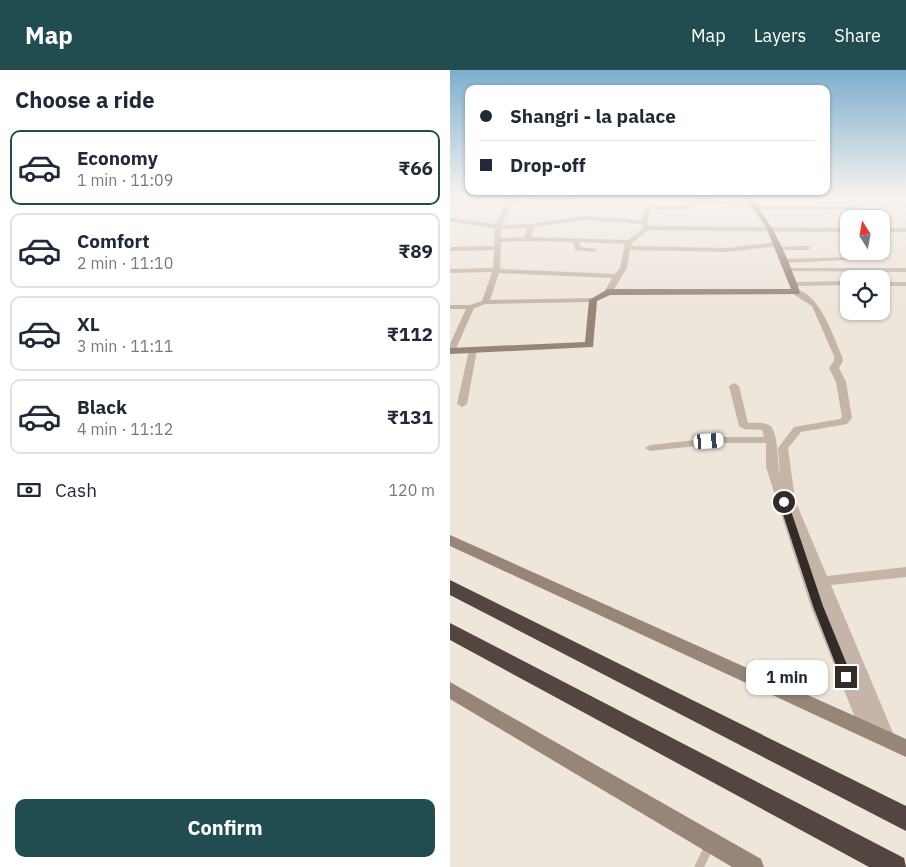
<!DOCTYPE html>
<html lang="en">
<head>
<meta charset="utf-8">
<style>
	:root { --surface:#fff; --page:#f2f2f3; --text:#1f2937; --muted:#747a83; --line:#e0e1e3; --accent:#224d50 }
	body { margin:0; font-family:"IBM Plex Sans",sans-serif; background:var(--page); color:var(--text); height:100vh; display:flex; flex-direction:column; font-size:19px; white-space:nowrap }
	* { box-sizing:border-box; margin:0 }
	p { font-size:16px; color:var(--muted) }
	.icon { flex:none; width:28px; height:28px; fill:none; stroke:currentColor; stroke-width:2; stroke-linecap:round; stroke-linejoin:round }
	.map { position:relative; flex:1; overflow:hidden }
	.drawer { display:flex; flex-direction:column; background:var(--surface); width:450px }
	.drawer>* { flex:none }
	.hud { position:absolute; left:15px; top:15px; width:365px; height:110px; border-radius:10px; box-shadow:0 1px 4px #0004; display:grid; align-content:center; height:110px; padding:0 15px; background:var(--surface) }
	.needle { width:32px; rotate:349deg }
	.fabs { position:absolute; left:390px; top:140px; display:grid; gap:10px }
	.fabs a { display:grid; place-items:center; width:50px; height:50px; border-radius:10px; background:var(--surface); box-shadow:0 1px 4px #0004; font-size:25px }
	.end { position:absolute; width:22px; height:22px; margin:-11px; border:6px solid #332b27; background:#fff; box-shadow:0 0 0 2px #fff }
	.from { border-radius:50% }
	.bubble { position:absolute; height:35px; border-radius:10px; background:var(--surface); box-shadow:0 1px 4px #0004; font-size:16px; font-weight:800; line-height:35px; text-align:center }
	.car { position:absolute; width:15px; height:30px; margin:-15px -8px; border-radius:6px; box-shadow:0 0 4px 1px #0007; background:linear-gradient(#fff 24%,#345 0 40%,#fff 0 76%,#345 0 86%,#fff 0) }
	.hud b { display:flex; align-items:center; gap:18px; height:48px; font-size:19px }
	.hud b+b { border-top:1px solid var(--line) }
	.hud i { width:12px; height:12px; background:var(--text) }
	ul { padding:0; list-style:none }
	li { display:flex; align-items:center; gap:15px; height:75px; margin:0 10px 8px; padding:0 5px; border:2px solid var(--line); border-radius:10px }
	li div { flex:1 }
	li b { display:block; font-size:19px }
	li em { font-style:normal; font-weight:800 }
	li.active { border-color:var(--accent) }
	li>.icon { width:45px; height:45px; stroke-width:1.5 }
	h2 { padding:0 15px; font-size:22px; line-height:60px }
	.pay { display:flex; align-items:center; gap:12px; height:55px; padding:0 15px; font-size:19px }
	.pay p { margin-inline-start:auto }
	.primary-button { display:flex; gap:10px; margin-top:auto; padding:10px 15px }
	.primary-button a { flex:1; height:58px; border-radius:10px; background:var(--accent); color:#fff; font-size:20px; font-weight:800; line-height:58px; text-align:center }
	header { display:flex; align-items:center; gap:30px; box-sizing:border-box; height:70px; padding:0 25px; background:var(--accent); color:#fff }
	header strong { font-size:24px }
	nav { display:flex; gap:28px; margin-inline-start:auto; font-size:18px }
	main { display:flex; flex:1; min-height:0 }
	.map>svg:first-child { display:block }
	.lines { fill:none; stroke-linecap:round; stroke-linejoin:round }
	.lane-far1 { stroke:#c5b5a8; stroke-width:3 }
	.lane { stroke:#c5b5a8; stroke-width:9 }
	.street { fill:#c5b5a8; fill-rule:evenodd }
	.secondary { fill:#98857a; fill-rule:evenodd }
	.highway { fill:#534640; fill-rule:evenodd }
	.route { fill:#332b27 }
</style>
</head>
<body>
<header>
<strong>Map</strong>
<nav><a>Map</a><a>Layers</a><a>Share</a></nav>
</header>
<main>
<section class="drawer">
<h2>Choose a ride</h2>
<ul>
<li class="active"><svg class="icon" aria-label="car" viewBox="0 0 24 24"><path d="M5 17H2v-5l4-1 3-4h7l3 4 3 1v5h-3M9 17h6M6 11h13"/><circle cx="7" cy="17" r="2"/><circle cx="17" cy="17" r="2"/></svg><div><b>Economy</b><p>1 min · 11:09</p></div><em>₹66</em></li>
<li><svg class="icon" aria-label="car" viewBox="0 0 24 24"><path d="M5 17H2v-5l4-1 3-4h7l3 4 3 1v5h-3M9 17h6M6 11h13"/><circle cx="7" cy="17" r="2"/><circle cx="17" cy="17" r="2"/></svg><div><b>Comfort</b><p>2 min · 11:10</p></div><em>₹89</em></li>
<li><svg class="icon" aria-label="car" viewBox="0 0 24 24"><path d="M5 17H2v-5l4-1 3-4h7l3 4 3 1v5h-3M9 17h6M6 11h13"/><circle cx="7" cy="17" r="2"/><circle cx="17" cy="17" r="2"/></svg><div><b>XL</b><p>3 min · 11:11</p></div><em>₹112</em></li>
<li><svg class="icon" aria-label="car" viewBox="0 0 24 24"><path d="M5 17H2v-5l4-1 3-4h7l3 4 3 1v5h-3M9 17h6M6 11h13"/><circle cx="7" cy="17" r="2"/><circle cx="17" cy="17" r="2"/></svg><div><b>Black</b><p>4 min · 11:12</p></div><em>₹131</em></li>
</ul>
<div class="pay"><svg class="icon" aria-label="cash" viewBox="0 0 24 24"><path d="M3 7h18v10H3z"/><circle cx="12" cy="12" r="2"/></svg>Cash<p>120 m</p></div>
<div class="primary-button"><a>Confirm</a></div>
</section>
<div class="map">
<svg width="456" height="797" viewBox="0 0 456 797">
	<rect width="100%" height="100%" fill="#eee5db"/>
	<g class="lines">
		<g class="lane-far1">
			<polyline points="137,127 149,127"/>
			<polyline points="59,132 120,129 125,127"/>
		</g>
		<polyline class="lane" points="249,797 259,777"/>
		<g class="street">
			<path d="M 59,127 L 65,127 L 52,155 L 81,154 L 134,146 L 192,150 L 195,137 L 238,135 L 241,131 L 247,130 L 244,127 L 250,127 L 253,129 L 302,132 L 305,134 L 302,136 L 251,133 L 245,133 L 240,139 L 200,140 L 198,152 L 199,156 L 399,158 L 399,162 L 198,160 L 182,173 L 181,176 L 277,178 L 327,172 L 330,174 L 327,176 L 277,182 L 180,180 L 177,198 L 161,224 L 158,224 L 154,222 L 162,208 L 49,203 L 40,230 L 143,228 L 147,230 L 143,232 L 36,234 L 24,238 L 5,281 L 0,283 L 0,274 L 16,239 L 0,239 L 0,235 L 20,235 L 32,231 L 42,202 L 0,203 L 0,199 L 43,198 L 44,180 L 0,181 L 0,177 L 44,176 L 45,158 L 0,152 L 0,148 L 46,154 ZM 134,150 L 193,154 L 194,158 L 178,170 L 81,167 L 84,157 ZM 77,158 L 74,167 L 51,168 L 51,159 ZM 77,171 L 123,172 L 125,180 L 144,182 L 146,181 L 146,179 L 130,177 L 129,172 L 175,174 L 170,198 L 165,204 L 50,199 L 51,172 Z"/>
			<polygon points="304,136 407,136 410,138 407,140 302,139"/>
			<rect x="431" y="158" width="25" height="4"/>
			<polygon points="329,177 358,176 361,178 358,180 327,180 326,179"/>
			<polygon points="398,187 398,189 396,190 335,193 332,191 335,189"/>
			<polygon points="338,198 456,198 456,202 336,201 336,199"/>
			<polygon points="399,211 399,215 344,216 340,214 344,212"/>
			<rect x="431" y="212" width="25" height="4"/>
			<path d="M 343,220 C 368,218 384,268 392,286 L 393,291 L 389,298 L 396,312 L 402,348 L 397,354 L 351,362 L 338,378 L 345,430 L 377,506 L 456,497 L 456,507 L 381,515 L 446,670 L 444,675 L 438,678 L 432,675 L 426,661 L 424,665 L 418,668 L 412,665 L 410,660 L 361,537 L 316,397 L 316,373 L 274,373 L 200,381 L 195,378 L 200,375 L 274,367 L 314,367 L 312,360 L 294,359 L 289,356 L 279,316 L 284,313 L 289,316 L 298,353 C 304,353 314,352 319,355 C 329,360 327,394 330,405 L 328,378 L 344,357 L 390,349 L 392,347 L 386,312 L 379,298 L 384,291 L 384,286 L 362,236 L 343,224 Z"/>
			<polygon points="23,277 27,280 17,334 12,337 7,334 19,280"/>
		</g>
		<g class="secondary">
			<path d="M 294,127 L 300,127 C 326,159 336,184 350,222 L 349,224 L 160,225 L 147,231 L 143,277 L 0,284 L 0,278 L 135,272 L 139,230 L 158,219 L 341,219 L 316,157 Z"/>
			<polygon points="0,465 456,669 456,687 0,476"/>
			<polygon points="0,612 311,789 314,797 282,797 0,629"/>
		</g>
		<g class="highway">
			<polygon points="0,510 456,736 456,761 0,525"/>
			<polygon points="0,553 454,788 456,797 419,797 0,570"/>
		</g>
	</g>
	<linearGradient id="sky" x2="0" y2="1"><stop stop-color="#7daece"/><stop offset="0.53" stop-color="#f7f3ef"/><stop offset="1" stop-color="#f7f3ef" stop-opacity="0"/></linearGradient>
	<rect width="456" height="238" fill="url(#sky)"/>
	<polygon class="route" points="334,429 338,432 373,536 402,607 400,611 392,611 363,536 329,432"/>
</svg>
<div class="fabs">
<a><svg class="needle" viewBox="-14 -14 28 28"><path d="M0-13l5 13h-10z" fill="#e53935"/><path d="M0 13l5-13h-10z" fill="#747a83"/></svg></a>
<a><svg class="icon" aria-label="locate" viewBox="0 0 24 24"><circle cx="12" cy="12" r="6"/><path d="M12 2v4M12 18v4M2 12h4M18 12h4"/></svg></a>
</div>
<i class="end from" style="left:334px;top:432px"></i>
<i class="end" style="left:396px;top:607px"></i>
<div class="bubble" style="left:296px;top:590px;width:82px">1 min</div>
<i class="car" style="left:259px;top:371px;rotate:86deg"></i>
<div class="hud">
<b><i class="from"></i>Shangri - la palace</b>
<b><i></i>Drop-off</b>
</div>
</div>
</main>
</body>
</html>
